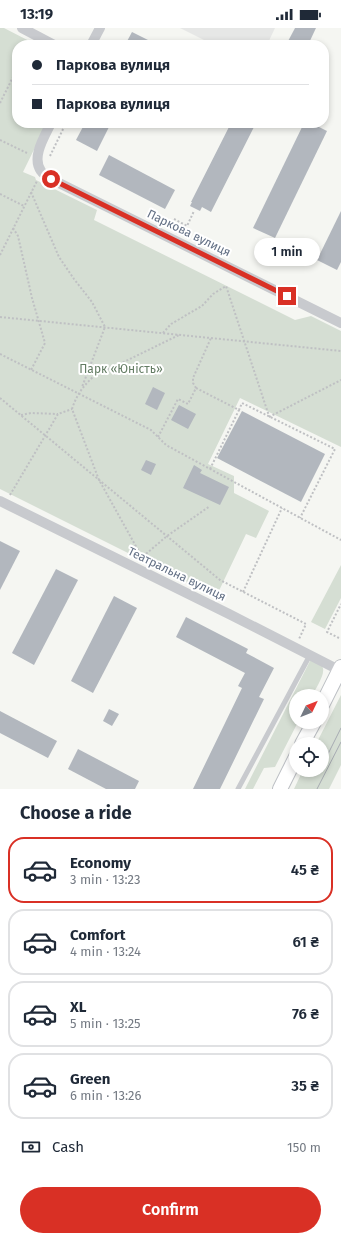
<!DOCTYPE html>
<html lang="en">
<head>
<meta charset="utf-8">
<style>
	:root { --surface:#fff; --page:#f2f2f3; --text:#1f2937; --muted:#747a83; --line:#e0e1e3; --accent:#d93025 }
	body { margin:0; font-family:"Fira Sans",sans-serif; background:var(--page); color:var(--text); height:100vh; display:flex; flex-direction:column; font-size:15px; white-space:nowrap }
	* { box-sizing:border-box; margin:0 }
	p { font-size:13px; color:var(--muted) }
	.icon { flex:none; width:22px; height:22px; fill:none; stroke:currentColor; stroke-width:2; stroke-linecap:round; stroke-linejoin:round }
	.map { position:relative; height:761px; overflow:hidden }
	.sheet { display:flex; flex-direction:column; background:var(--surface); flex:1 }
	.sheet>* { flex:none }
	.guide { position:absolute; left:12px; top:12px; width:317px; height:88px; border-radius:16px; box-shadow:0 2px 6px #0003; display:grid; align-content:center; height:88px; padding:0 20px; background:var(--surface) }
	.needle { width:26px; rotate:47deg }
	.controls { position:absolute; left:289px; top:661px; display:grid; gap:8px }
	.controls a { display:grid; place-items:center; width:40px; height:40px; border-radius:50%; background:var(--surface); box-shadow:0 2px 6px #0003; font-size:20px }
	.end { position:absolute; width:18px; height:18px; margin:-9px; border:5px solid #d93025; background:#fff; box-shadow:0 0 0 2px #fff }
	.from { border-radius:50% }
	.bubble { position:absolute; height:28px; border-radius:14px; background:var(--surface); box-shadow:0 2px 6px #0003; font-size:13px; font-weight:600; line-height:28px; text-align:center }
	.guide b { display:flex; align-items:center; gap:14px; height:38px; font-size:15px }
	.guide b+b { border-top:1px solid var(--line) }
	.guide i { width:10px; height:10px; background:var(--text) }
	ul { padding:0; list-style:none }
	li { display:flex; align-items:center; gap:12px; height:66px; margin:0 8px 6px; padding:0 12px; border:2px solid var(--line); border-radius:16px }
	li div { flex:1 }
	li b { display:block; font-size:15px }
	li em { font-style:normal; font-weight:600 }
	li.active { border-color:var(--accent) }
	li>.icon { width:36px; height:36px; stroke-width:1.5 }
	h2 { padding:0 20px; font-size:18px; line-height:48px }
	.pay { display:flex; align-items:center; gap:10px; height:44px; padding:0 20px; font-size:15px }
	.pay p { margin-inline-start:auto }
	.action { display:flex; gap:8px; margin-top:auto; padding:8px 20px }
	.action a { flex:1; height:46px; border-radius:24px; background:var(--accent); color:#fff; font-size:16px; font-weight:600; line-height:46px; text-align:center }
	.status { display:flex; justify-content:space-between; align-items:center; height:28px; padding:0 20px; background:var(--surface); direction:ltr }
	.status svg { height:11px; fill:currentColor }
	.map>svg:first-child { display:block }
	.built { fill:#e6e7e6 }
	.green { fill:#d5ded3 }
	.building { fill:#b2b7be }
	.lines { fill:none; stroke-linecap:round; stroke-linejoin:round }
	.secondary-casing { stroke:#babdc2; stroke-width:16 }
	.path { stroke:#bfc0c3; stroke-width:2; stroke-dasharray:2 2; stroke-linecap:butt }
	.service { stroke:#c8cace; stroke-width:5 }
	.minor { stroke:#c8cace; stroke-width:10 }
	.secondary { stroke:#fff; stroke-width:14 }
	.tram { stroke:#a7abb2; stroke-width:1 }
	.route { stroke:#d93025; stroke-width:5 }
	.labels { text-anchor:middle; stroke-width:4; stroke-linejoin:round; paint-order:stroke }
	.street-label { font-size:12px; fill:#637085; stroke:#fff }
	.park-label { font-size:12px; fill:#637c63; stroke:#fff }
</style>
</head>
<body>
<div class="status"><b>13:19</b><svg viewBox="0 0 49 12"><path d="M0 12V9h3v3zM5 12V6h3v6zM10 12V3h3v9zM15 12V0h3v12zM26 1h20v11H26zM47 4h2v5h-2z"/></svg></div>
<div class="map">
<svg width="341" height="761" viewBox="0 0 341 761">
	<rect width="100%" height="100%" fill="#f5f6f2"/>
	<polygon class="built" points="180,0 275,0 267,17 214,17"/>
	<g class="green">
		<polygon points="0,0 4,0 37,17 17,17 17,95 47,95 23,144 35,149 36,152 97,182 94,192 295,292 311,288 341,303 341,419 240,370 208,436 234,448 234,465 269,483 256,510 246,506 216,569 0,461"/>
		<polygon points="341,537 341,570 325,601 311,594"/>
		<path d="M 311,631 C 314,633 320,635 322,638 C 327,645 315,661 312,668 L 296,668 L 296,694 L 298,694 L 275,739 L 264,740 L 253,761 L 245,761 Z"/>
		<polygon points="341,667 341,737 329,761 294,761 303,742 322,742 322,716 316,716"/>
	</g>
	<g class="building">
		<polygon points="295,0 316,0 308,17 286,17"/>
		<polygon points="132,4 158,17 125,17"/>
		<polygon points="85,95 111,95 97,123 76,112"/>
		<polygon points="231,95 256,95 211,184 202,179 200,183 190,178 192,174 191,174"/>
		<polygon points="304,95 311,95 327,103 275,210 253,200"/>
		<polygon points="109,127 175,162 165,181 99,147"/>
		<polygon points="341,183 341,234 337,242 317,232"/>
		<polygon points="153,359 165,365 157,382 145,376"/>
		<polygon points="179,377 196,386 188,401 171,392"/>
		<polygon points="242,383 325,426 301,474 217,430"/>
		<polygon points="146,432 156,436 151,447 141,442"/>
		<polygon points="194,437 202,442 200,445 229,459 220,477 183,460"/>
		<polygon points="0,513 20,523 0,562"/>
		<polygon points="56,541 78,552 34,637 12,625"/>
		<polygon points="114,568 137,580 93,665 71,653"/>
		<polygon points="186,589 248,621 246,625 274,640 259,669 264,671 220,761 193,761 242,660 238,658 245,645 176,609"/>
		<polygon points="109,681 119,686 112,698 103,693"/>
		<polygon points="0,683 57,713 48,730 0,705"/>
		<polygon points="78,721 139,753 135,761 106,761 68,741"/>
	</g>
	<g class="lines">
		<g class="secondary-casing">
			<g id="secondary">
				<polyline points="322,677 341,639"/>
				<polyline points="302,716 314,694"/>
				<polyline points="280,761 296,729"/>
			</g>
		</g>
		<g class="path">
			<polyline points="0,75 17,41"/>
			<polyline points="0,112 27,125"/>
			<polyline points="50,128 66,95"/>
			<polyline points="31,164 59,229 74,251 92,274 105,299 82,359"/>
			<polyline points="0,166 24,178"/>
			<polyline points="174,191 187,198 194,183"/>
			<polyline points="13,200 18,208 32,270 45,315 31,342"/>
			<polyline points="0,227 37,153"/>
			<polyline points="0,289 341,323"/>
			<polyline points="163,305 171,296 202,278 213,266 226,258 269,388"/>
			<polyline points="0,326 151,402 166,417 341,512"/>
			<polyline points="196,360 193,355 193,350 211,310"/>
			<polyline points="0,370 220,552 306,596 299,611"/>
			<polyline points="21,387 31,385 58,386"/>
			<polyline points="269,389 341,352"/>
			<polyline points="158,409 178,371 188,376 196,360 239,382 242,375 335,421 300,490"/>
			<polyline points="210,441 239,382"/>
			<polyline points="10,467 58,386 72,381"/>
			<path d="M 138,530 L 138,522 L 99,452 L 72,381 C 76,368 83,358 93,349 L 179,307"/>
			<polyline points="140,531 167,508 210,478"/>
			<polyline points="243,564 282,480"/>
			<polyline points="339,610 327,604 341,576"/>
		</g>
		<polyline class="service" points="238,761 310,627"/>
		<g class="minor">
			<polyline points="22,0 54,17"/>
			<polyline points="91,17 100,0"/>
			<path d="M 51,95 C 45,108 31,129 41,143 C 43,146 47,149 51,151 L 341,295"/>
			<polyline points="0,473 229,586 341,643"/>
		</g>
		<use href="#secondary" class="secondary"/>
		<g class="tram">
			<polyline points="322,738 341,700"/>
			<polyline points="317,761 341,714"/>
		</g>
	</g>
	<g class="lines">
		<polyline class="route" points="51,151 287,268"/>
	</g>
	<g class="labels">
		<g class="street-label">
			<text transform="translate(189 205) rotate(26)" y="4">Паркова вулиця</text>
			<text transform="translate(177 546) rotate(26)" y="4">Театральна вулиця</text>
		</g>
		<g class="park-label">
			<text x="121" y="345">Парк «Юність»</text>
		</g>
	</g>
</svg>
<div class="controls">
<a><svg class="needle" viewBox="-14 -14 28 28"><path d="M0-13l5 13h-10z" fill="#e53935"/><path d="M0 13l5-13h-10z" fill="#747a83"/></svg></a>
<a><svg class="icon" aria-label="locate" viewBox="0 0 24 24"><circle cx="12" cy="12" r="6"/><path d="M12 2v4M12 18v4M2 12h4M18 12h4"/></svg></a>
</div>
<i class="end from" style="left:51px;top:151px"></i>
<i class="end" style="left:287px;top:268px"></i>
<div class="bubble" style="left:254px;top:210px;width:66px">1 min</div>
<div class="guide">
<b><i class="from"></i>Паркова вулиця</b>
<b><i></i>Паркова вулиця</b>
</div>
</div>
<section class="sheet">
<h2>Choose a ride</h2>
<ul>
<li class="active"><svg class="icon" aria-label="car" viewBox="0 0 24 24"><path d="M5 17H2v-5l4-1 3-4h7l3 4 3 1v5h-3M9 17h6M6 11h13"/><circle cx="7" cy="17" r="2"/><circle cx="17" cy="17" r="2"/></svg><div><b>Economy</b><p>3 min · 13:23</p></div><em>45 ₴</em></li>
<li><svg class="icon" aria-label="car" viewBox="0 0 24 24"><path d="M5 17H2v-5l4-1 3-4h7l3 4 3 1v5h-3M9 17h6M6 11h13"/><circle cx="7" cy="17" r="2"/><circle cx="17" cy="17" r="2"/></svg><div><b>Comfort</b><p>4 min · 13:24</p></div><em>61 ₴</em></li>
<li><svg class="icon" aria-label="car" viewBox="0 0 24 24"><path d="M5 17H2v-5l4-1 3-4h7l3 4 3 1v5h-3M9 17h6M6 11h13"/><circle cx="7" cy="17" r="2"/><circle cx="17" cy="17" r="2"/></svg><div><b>XL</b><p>5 min · 13:25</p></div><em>76 ₴</em></li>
<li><svg class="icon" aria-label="car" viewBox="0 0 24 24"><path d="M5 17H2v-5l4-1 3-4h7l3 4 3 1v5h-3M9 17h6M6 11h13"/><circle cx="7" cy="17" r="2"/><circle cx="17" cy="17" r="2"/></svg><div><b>Green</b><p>6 min · 13:26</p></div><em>35 ₴</em></li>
</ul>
<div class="pay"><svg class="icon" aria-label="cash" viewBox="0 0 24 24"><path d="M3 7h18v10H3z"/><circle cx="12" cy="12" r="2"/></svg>Cash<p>150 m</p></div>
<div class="action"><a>Confirm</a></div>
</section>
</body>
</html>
